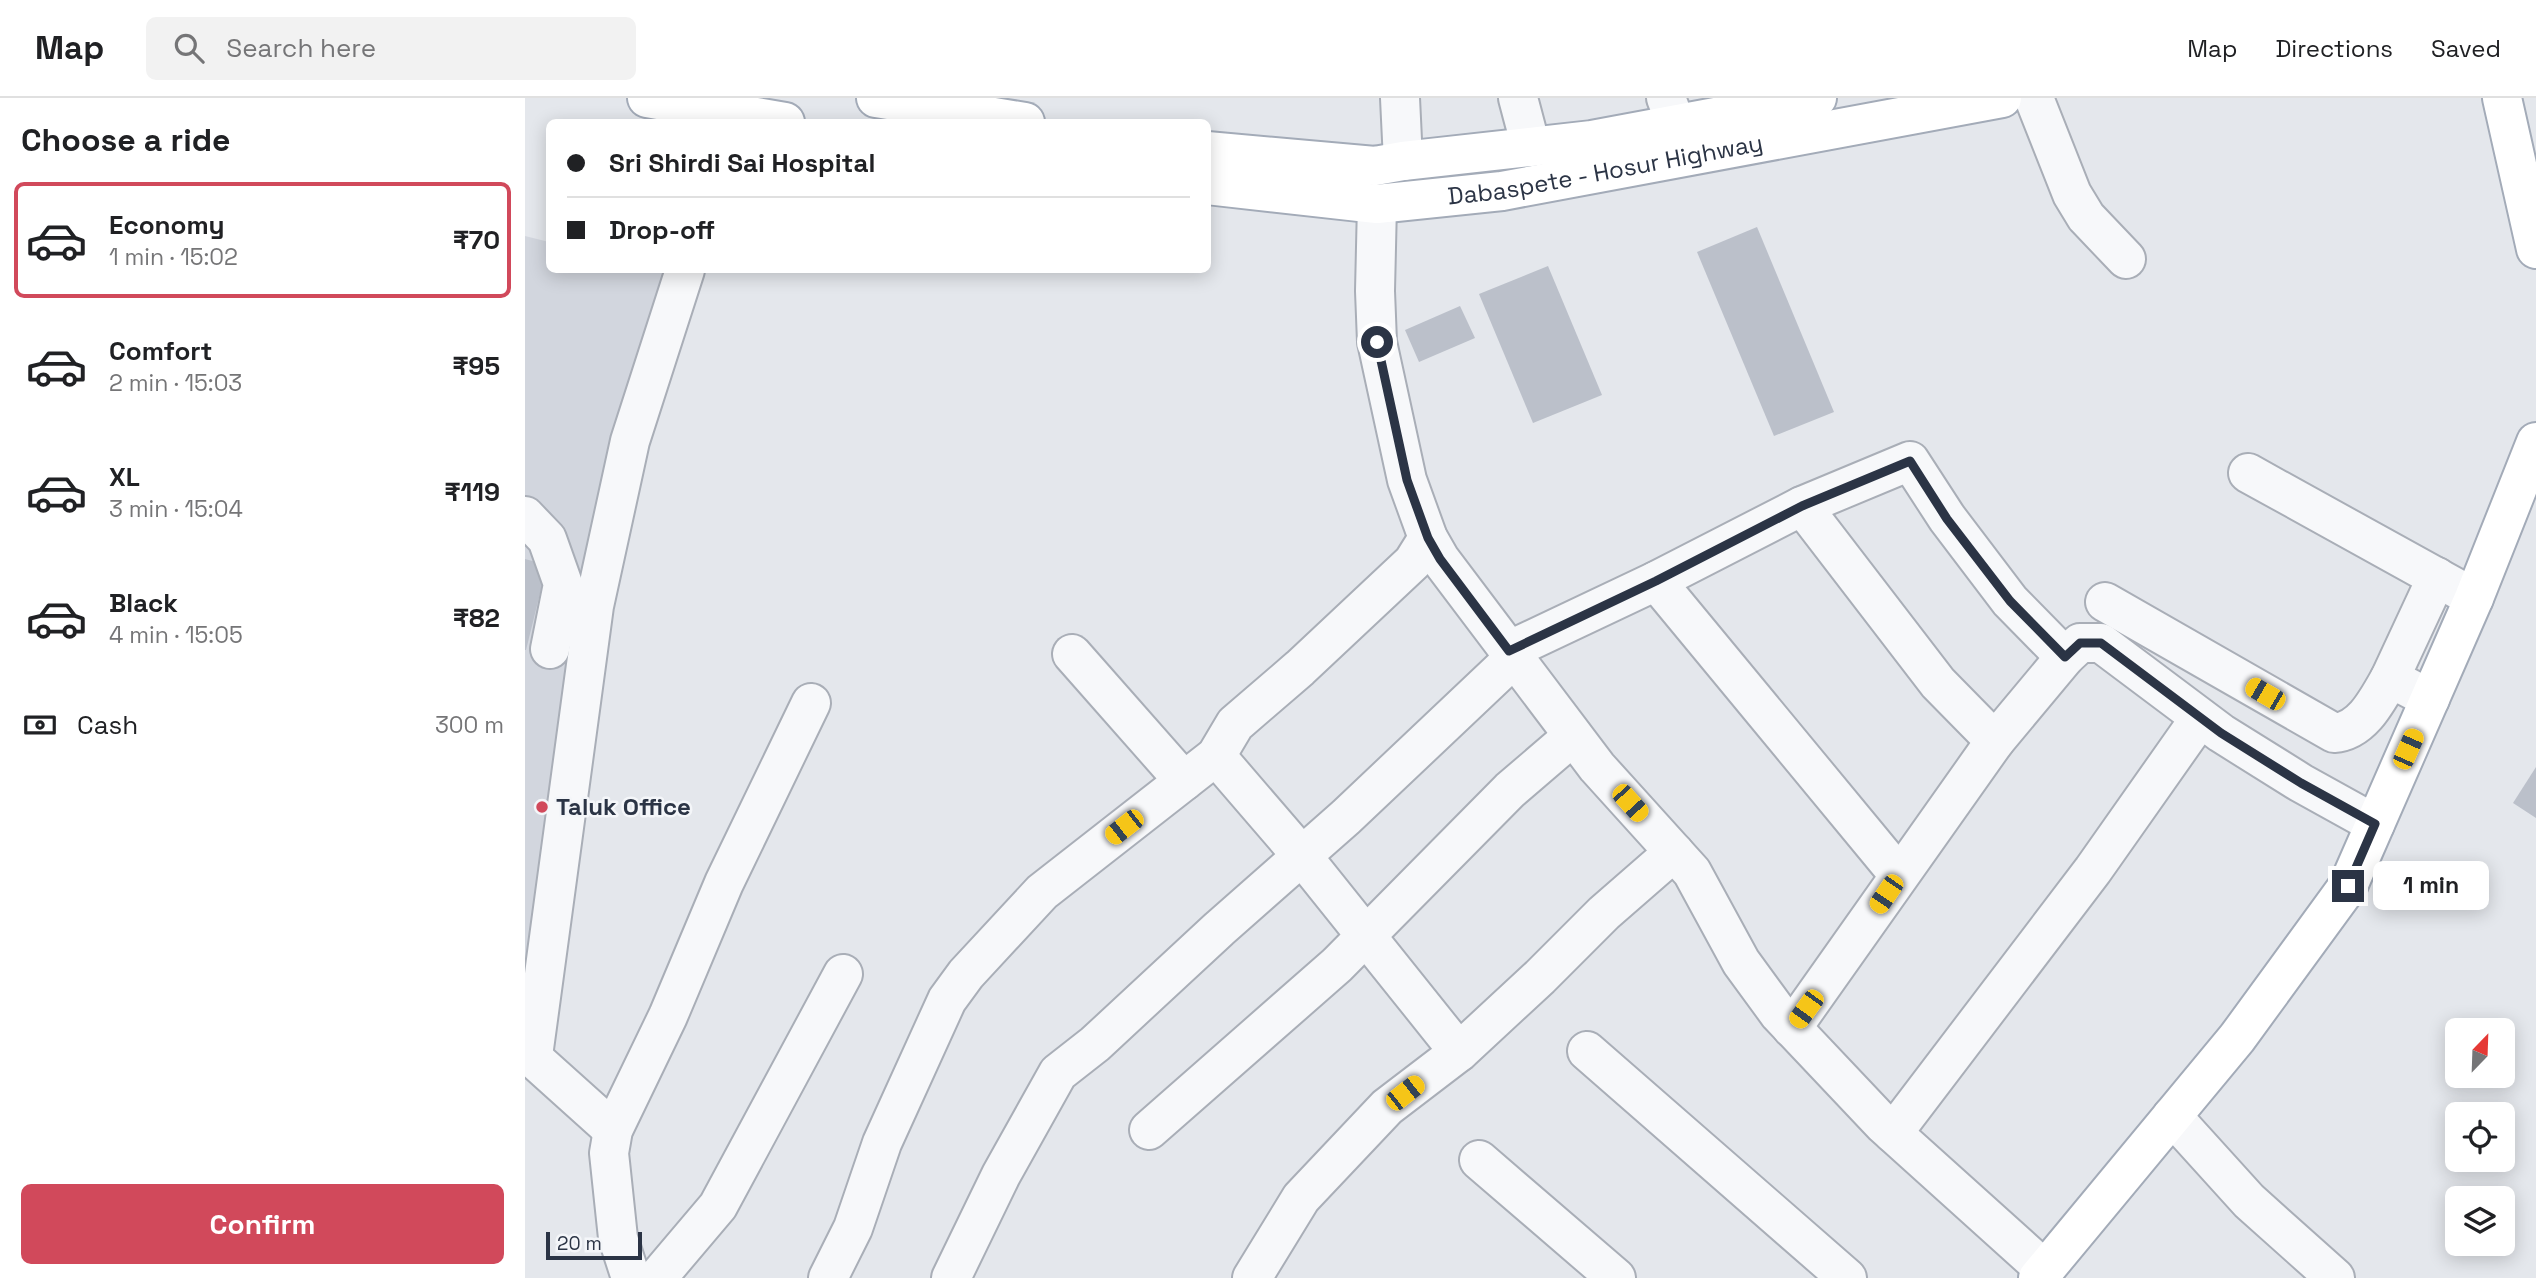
<!DOCTYPE html>
<html lang="en">
<head>
<meta charset="utf-8">
<style>
	:root { --surface:#fff; --page:#f2f2f2; --text:#202124; --muted:#757577; --line:#e0e0e0; --accent:#d1495b }
	body { margin:0; font-family:"Space Grotesk",sans-serif; background:var(--page); color:var(--text); height:100vh; display:flex; flex-direction:column; font-size:26px; white-space:nowrap }
	* { box-sizing:border-box; margin:0 }
	p { font-size:23px; color:var(--muted) }
	.icon { flex:none; width:38px; height:38px; fill:none; stroke:currentColor; stroke-width:2; stroke-linecap:round; stroke-linejoin:round }
	.map { position:relative; flex:1; overflow:hidden }
	.panel { display:flex; flex-direction:column; background:var(--surface); width:525px }
	.panel>* { flex:none }
	.top-card { position:absolute; left:21px; top:21px; width:665px; height:154px; border-radius:10px; box-shadow:0 4px 18px #0003; display:grid; align-content:center; height:154px; padding:0 21px; background:var(--surface) }
	.needle { width:46px; rotate:23deg }
	.fabs { position:absolute; left:1920px; top:920px; display:grid; gap:14px }
	.fabs a { display:grid; place-items:center; width:70px; height:70px; border-radius:10px; background:var(--surface); box-shadow:0 4px 18px #0003; font-size:35px }
	.scale { position:absolute; left:21px; bottom:18px; width:96px; box-sizing:border-box; padding-left:7px; border:4px solid #2b3445; border-top:0; font-size:19px; line-height:24px; white-space:nowrap; color:#2b3445; -webkit-text-stroke:5px #f4f6f9; paint-order:stroke }
	.end { position:absolute; width:32px; height:32px; margin:-16px; border:9px solid #2b3445; background:#fff; box-shadow:0 0 0 4px #fff }
	.from { border-radius:50% }
	.bubble { position:absolute; height:49px; border-radius:10px; background:var(--surface); box-shadow:0 4px 18px #0003; font-size:23px; font-weight:800; line-height:49px; text-align:center }
	.car { position:absolute; width:21px; height:42px; margin:-21px -10px; border-radius:9px; box-shadow:0 0 5px 2px #0007; background:linear-gradient(#f5c518 24%,#345 0 40%,#f5c518 0 76%,#345 0 86%,#f5c518 0) }
	.top-card b { display:flex; align-items:center; gap:24px; height:66px; font-size:26px }
	.top-card b+b { border-top:2px solid var(--line) }
	.top-card i { width:18px; height:18px; background:var(--text) }
	ul { padding:0; list-style:none }
	li { display:flex; align-items:center; gap:21px; height:116px; margin:0 14px 10px; padding:0 7px; border:4px solid transparent; border-radius:10px }
	li div { flex:1 }
	li b { display:block; font-size:26px }
	li em { font-style:normal; font-weight:800 }
	li.selected { border-color:var(--accent) }
	li>.icon { width:63px; height:63px; stroke-width:1.5 }
	h2 { padding:0 21px; font-size:32px; line-height:84px }
	.pay { display:flex; align-items:center; gap:18px; height:77px; padding:0 21px; font-size:26px }
	.pay p { margin-inline-start:auto }
	.cta { display:flex; gap:14px; margin-top:auto; padding:14px 21px }
	.cta a { flex:1; height:80px; border-radius:10px; background:var(--accent); color:#fff; font-size:28px; font-weight:800; line-height:80px; text-align:center }
	header { display:flex; align-items:center; gap:42px; box-sizing:border-box; height:98px; padding:0 35px; background:var(--surface); border-bottom:2px solid var(--line) }
	header strong { font-size:33px }
	nav { display:flex; gap:38px; margin-inline-start:auto; font-size:24px }
	.search { width:490px; height:63px; background:var(--page); display:flex; align-items:center; gap:18px; box-sizing:border-box; padding:0 24px; border-radius:10px; color:var(--muted); font-size:26px }
	main { display:flex; flex:1; min-height:0 }
	.map>svg:first-child { display:block }
	.built { fill:#d2d6de }
	.building { fill:#bbc0ca }
	.lines { fill:none; stroke-linecap:round; stroke-linejoin:round }
	.minor-casing { stroke:#a9aeb7; stroke-width:42 }
	.major-casing { stroke:#a3abb8; stroke-width:42 }
	.minor { stroke:#f7f8fa; stroke-width:38 }
	.major { stroke:#fff; stroke-width:38 }
	.route { stroke:#2b3445; stroke-width:9 }
	.poi-dot { fill:#d1495b; stroke:#f4f6f9; stroke-width:2.5 }
	.labels { text-anchor:middle; stroke-width:5; stroke-linejoin:round; paint-order:stroke }
	.street-label { font-size:24px; fill:#2b3445; stroke:#f4f6f9 }
	.poi-label { font-size:24px; font-weight:bold; fill:#2b3445; stroke:#f4f6f9; text-anchor:start }
</style>
</head>
<body>
<header>
<strong>Map</strong>
<div class="search"><svg class="icon" aria-label="search" viewBox="0 0 24 24"><circle cx="10" cy="10" r="6"/><path d="M15 15l6 6"/></svg>Search here</div>
<nav><a>Map</a><a>Directions</a><a>Saved</a></nav>
</header>
<main>
<section class="panel">
<h2>Choose a ride</h2>
<ul>
<li class="selected"><svg class="icon" aria-label="car" viewBox="0 0 24 24"><path d="M5 17H2v-5l4-1 3-4h7l3 4 3 1v5h-3M9 17h6M6 11h13"/><circle cx="7" cy="17" r="2"/><circle cx="17" cy="17" r="2"/></svg><div><b>Economy</b><p>1 min · 15:02</p></div><em>₹70</em></li>
<li><svg class="icon" aria-label="car" viewBox="0 0 24 24"><path d="M5 17H2v-5l4-1 3-4h7l3 4 3 1v5h-3M9 17h6M6 11h13"/><circle cx="7" cy="17" r="2"/><circle cx="17" cy="17" r="2"/></svg><div><b>Comfort</b><p>2 min · 15:03</p></div><em>₹95</em></li>
<li><svg class="icon" aria-label="car" viewBox="0 0 24 24"><path d="M5 17H2v-5l4-1 3-4h7l3 4 3 1v5h-3M9 17h6M6 11h13"/><circle cx="7" cy="17" r="2"/><circle cx="17" cy="17" r="2"/></svg><div><b>XL</b><p>3 min · 15:04</p></div><em>₹119</em></li>
<li><svg class="icon" aria-label="car" viewBox="0 0 24 24"><path d="M5 17H2v-5l4-1 3-4h7l3 4 3 1v5h-3M9 17h6M6 11h13"/><circle cx="7" cy="17" r="2"/><circle cx="17" cy="17" r="2"/></svg><div><b>Black</b><p>4 min · 15:05</p></div><em>₹82</em></li>
</ul>
<div class="pay"><svg class="icon" aria-label="cash" viewBox="0 0 24 24"><path d="M3 7h18v10H3z"/><circle cx="12" cy="12" r="2"/></svg>Cash<p>300 m</p></div>
<div class="cta"><a>Confirm</a></div>
</section>
<div class="map">
<svg width="2011" height="1180" viewBox="0 0 2011 1180">
	<rect width="100%" height="100%" fill="#e4e7ec"/>
	<polygon class="built" points="0,138 24,144 24,172 133,172 171,181 60,463 0,954"/>
	<g class="building">
		<polygon points="1232,129 1309,314 1249,338 1172,154"/>
		<polygon points="1023,168 1077,297 1008,325 954,196"/>
		<polygon points="935,208 950,240 894,264 880,232"/>
		<polygon points="0,461 22,467 1,552 0,552"/>
		<polygon points="2011,669 2011,720 1988,705"/>
	</g>
	<g class="lines">
		<g class="minor-casing">
			<g id="minor">
				<polyline points="875,0 878,63"/>
				<polyline points="993,0 1006,49"/>
				<polyline points="1141,0 1151,26"/>
				<polyline points="1509,0 1547,96 1561,119 1601,161"/>
				<polyline points="852,106 850,193 852,244 882,382 903,440 915,461 1072,669 1167,774 1216,864 1254,916 1359,1027 1520,1172"/>
				<polyline points="1723,375 1949,500"/>
				<polyline points="1277,408 1413,585 1470,643"/>
				<polyline points="0,418 22,441 38,486 25,551"/>
				<polyline points="1131,483 1374,777"/>
				<path d="M 1580,504 L 1809,635 C 1837,633 1852,603 1865,580 L 1905,601"/>
				<polyline points="983,553 1131,483 1277,408 1385,363 1422,420 1485,503 1540,559"/>
				<polyline points="547,556 659,683"/>
				<polyline points="1865,580 1912,479"/>
				<polyline points="691,658 777,758 934,954"/>
				<polyline points="1267,930 1470,643 1540,559 1555,545 1576,545 1696,635 1776,685 1850,726"/>
				<polyline points="0,953 88,1032"/>
				<polyline points="1062,953 1322,1180"/>
				<polyline points="8,958 69,508 105,343 160,172"/>
				<polyline points="1647,1018 1724,1103 1810,1180"/>
				<polyline points="624,1032 812,867 985,692 1048,638"/>
				<polyline points="1368,1035 1568,772 1675,620"/>
				<polyline points="954,1062 1091,1180"/>
				<polyline points="106,1180 93,1140 84,1055 88,1032 143,918 199,785 286,605"/>
				<polyline points="132,1180 193,1108 318,876"/>
				<polyline points="303,1180 328,1130 357,1045 422,902 441,876 517,794 691,658 710,626 775,570 888,464 903,440"/>
				<polyline points="426,1180 476,1077 533,975 570,946 694,831 821,719 989,560"/>
				<polyline points="727,1180 776,1100 862,1009 934,954 1015,879 1079,815 1149,754"/>
			</g>
		</g>
		<g class="major-casing">
			<g id="major">
				<polyline points="122,0 260,24"/>
				<polyline points="351,0 500,24"/>
				<polyline points="1977,0 2011,151"/>
				<polyline points="682,53 850,68 878,63 1067,42 1292,0"/>
				<path id="s1" d="M 682,87 L 852,106 L 977,93 L 1477,0"/>
				<polyline points="1513,1180 1712,940 1823,788 1949,500 2011,344"/>
			</g>
		</g>
		<use href="#minor" class="minor"/>
		<use href="#major" class="major"/>
	</g>
	<g class="lines">
		<polyline class="route" points="852,244 882,382 903,440 915,461 984,553 1131,483 1277,408 1385,363 1422,421 1485,503 1540,559 1555,545 1576,545 1696,635 1776,685 1850,726 1823,788"/>
	</g>
	<circle class="poi-dot" cx="17" cy="709" r="7"/>
	<g class="labels">
		<g class="street-label">
			<text dy="8" stroke="none"><textPath href="#s1" startOffset="402">Dabaspete - Hosur Highway</textPath></text>
		</g>
		<g class="poi-label">
			<text x="31" y="717">Taluk Office</text>
		</g>
	</g>
</svg>
<div class="fabs">
<a><svg class="needle" viewBox="-14 -14 28 28"><path d="M0-13l5 13h-10z" fill="#e53935"/><path d="M0 13l5-13h-10z" fill="#757577"/></svg></a>
<a><svg class="icon" aria-label="locate" viewBox="0 0 24 24"><circle cx="12" cy="12" r="6"/><path d="M12 2v4M12 18v4M2 12h4M18 12h4"/></svg></a>
<a><svg class="icon" aria-label="layers" viewBox="0 0 24 24"><path d="M12 4l9 5-9 5-9-5zM3 14l9 5 9-5"/></svg></a>
</div>
<div class="scale">20 m</div>
<i class="end from" style="left:852px;top:244px"></i>
<i class="end" style="left:1823px;top:788px"></i>
<div class="bubble" style="left:1848px;top:763px;width:116px">1 min</div>
<i class="car" style="left:1740px;top:596px;rotate:300deg"></i>
<i class="car" style="left:1883px;top:651px;rotate:24deg"></i>
<i class="car" style="left:1105px;top:705px;rotate:138deg"></i>
<i class="car" style="left:599px;top:729px;rotate:232deg"></i>
<i class="car" style="left:1361px;top:796px;rotate:214deg"></i>
<i class="car" style="left:1281px;top:911px;rotate:216deg"></i>
<i class="car" style="left:880px;top:995px;rotate:52deg"></i>
<div class="top-card">
<b><i class="from"></i>Sri Shirdi Sai Hospital</b>
<b><i></i>Drop-off</b>
</div>
</div>
</main>
</body>
</html>
